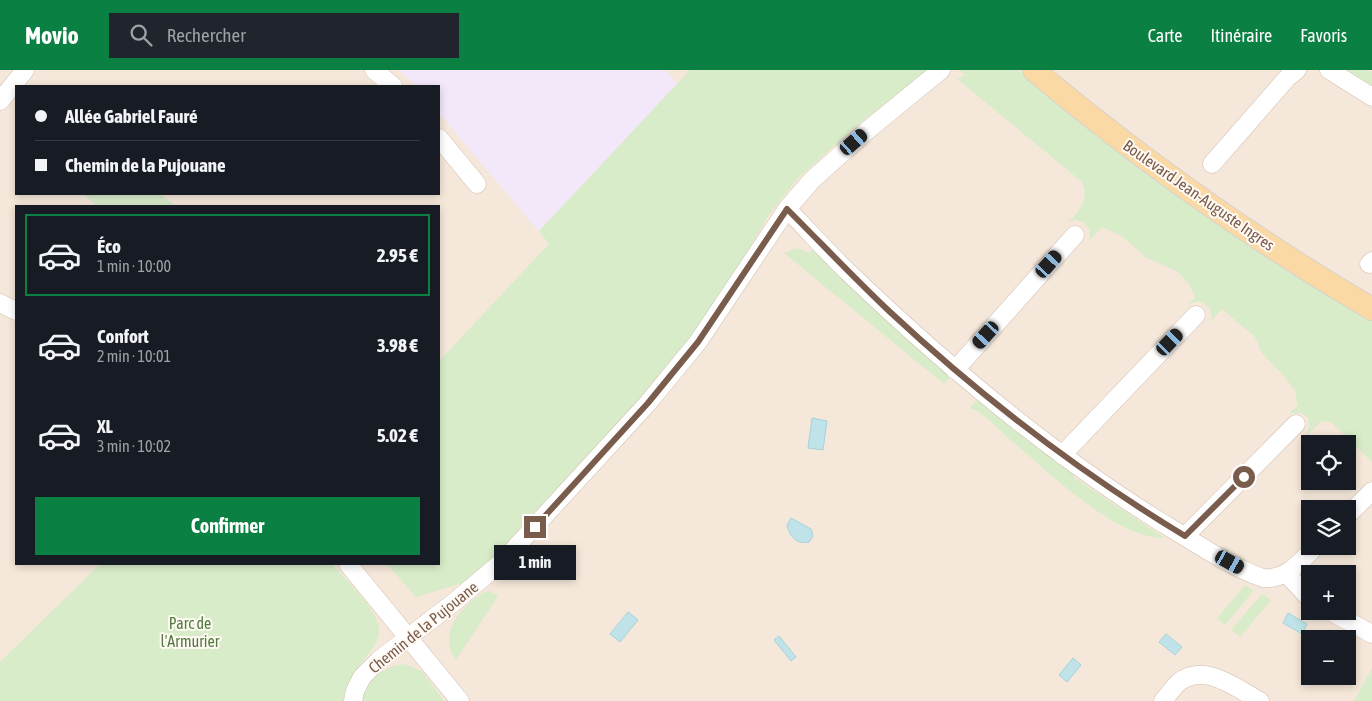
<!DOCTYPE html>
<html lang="fr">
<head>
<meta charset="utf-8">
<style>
	:root { --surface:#171b24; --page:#20242c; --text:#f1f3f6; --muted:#9ea1a6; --line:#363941; --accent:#0b8043 }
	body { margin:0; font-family:"Asap Condensed",sans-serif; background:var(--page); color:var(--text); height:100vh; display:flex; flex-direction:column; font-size:19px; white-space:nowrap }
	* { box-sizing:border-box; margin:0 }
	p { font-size:16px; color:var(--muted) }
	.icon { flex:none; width:28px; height:28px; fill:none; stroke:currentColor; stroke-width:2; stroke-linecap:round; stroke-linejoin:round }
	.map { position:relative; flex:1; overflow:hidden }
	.details { position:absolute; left:15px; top:135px; width:425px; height:360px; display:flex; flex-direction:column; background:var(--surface); border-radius:0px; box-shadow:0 2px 8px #0003 }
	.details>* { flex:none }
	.hud { position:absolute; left:15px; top:15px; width:425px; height:110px; border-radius:0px; box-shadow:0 2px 8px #0003; display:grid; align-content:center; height:110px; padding:0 20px; background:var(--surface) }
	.tools { position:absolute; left:1301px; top:365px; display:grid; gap:10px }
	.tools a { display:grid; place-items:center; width:55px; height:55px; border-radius:0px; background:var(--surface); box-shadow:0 2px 8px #0003; font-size:25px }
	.end { position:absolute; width:22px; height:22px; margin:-11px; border:6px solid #7a5c4d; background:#fff; box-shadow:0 0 0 2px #fff }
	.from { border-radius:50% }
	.bubble { position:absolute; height:35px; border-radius:0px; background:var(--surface); box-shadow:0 2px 8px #0003; font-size:16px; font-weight:700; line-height:35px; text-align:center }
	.car { position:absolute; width:15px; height:30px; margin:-15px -8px; border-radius:6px; box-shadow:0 0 4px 1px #0007; background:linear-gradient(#222 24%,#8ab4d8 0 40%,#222 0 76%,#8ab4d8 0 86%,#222 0) }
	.hud b { display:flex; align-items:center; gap:18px; height:48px; font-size:19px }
	.hud b+b { border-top:1px solid var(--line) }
	.hud i { width:12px; height:12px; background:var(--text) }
	ul { padding:9px 0 0; list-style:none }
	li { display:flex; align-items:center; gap:15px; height:82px; margin:0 10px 8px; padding:0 10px; border:2px solid transparent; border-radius:0px }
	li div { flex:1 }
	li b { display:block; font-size:19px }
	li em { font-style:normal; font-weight:700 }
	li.on { border-color:var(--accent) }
	li>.icon { width:45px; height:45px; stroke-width:1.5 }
	.cta { display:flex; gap:10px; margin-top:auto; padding:10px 20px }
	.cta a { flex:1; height:58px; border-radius:0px; background:var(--accent); color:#fff; font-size:20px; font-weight:700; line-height:58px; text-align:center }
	header { display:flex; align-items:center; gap:30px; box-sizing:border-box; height:70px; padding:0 25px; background:var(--accent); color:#fff }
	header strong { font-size:24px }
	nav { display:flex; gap:28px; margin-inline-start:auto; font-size:18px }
	.search { width:350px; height:45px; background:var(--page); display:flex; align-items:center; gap:12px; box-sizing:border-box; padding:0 18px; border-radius:0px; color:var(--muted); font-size:19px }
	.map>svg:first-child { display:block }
	.residential { fill:#f5e8da; fill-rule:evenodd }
	.education { fill:#f3e8fa }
	.green { fill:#d8ecc9 }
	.water { fill:#bfe3e8; stroke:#a5d3da }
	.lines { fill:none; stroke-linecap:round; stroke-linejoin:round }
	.minor-casing { stroke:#d1beb0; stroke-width:19 }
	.major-casing { stroke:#dad1cd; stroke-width:24 }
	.minor { stroke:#fff; stroke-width:18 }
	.major { stroke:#fbd9a5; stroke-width:22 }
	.route { stroke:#7a5c4d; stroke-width:6 }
	.labels { text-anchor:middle; stroke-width:4; stroke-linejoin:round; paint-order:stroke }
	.street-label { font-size:16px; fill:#7a5c4d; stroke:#fffaf3 }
	.park-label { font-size:16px; fill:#537a41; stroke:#fffaf3 }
</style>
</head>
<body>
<header>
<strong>Movio</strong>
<div class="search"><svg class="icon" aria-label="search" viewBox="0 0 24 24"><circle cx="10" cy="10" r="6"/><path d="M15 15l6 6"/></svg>Rechercher</div>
<nav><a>Carte</a><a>Itinéraire</a><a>Favoris</a></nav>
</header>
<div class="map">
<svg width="1372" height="631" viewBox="0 0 1372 631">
	<rect width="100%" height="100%" fill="#fdf6ec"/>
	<path class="residential" d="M 0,0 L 1372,0 L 1372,631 L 0,631 ZM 16,16 L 439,16 L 439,124 L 16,124 ZM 16,136 L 439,136 L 439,494 L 16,494 ZM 1310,374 L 1348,374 L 1348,411 L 1310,411 ZM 1310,439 L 1348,439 L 1348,476 L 1310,476 ZM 1310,504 L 1348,504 L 1348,541 L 1310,541 ZM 1310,569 L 1348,569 L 1348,606 L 1310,606 Z"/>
	<polygon class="education" points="398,0 665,0 677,14 539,162 439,43 439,16 416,16"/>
	<g class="green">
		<polygon points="690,0 928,0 854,58 798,108 768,146 727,217 691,269 646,326 504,478 466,512 416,527 387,494 439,494 439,291 549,174 539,161"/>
		<path d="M 960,0 L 1018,0 L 1079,51 L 1372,250 L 1372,392 L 1331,352 L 1322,351 L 1307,365 L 1309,357 L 1308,347 L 1301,343 L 1290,343 L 1298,335 L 1295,321 L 1284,306 L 1261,282 L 1255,267 L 1222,239 L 1209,253 L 1212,246 L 1209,237 L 1199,231 L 1188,234 L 1195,228 L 1189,214 L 1178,202 L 1145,187 L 1123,167 L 1102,157 L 1089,171 L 1090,161 L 1084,152 L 1075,150 L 1068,153 C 1079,140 1090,130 1082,112 L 957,9 L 965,5 Z"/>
		<polygon points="1341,0 1368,0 1372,2 1372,19"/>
		<polygon points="84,124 159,124 177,136 96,136"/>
		<polygon points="797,178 809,183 813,179 853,219 950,307 944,314 784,183"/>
		<path d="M 977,330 L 1075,403 L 1073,407 L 1165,468 C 1116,470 1043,397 1006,366 C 996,357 983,342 970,338 Z"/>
		<path d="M 100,494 L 332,494 C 344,508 383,544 379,563 C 378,572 371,580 366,587 C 355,601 347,613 343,631 L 0,631 L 0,592 Z"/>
		<polygon points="1245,515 1254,520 1225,555 1217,548"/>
		<path d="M 490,521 L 498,526 L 456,590 C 440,567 454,545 473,530 C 479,526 483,522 490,521 Z"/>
		<polygon points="1262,524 1271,530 1240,567 1231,560"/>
		<polygon points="404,594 422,601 444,631 361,631 366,615 381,599 384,601 392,596"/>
		<polygon points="1372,598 1372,631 1354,631"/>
	</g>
	<g class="water">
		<polygon points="812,348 827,351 823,380 808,378"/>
		<path d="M 791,448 L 811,459 L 813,466 L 809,472 C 797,475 789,466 787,455 Z"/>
		<polygon points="628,542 638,550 620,572 610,564"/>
		<polygon points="1288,543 1307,554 1302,564 1283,553"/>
		<polygon points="1166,564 1182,577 1175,585 1159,572"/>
		<polygon points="779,566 796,587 791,591 774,570"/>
		<polygon points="1073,588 1081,595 1067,612 1059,605"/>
	</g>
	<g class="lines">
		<g class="minor-casing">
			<g id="minor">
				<polyline points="374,0 393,16"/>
				<polyline points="1329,0 1372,27"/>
				<polyline points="0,31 25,0"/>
				<polyline points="439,68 477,114"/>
				<polyline points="1212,94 1287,8 1297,0"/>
				<path d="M 787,139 C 808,160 827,182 848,202 C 945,295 1049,383 1164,454 C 1193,471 1232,498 1263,508 C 1287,510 1300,492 1316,476"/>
				<polyline points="1369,194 1372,191"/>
				<polyline points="0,233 16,241"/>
				<polyline points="955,300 1075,165"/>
				<polyline points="1062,385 1196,245"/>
				<polyline points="1348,445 1372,421"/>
				<polyline points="1185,466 1296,354"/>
				<polyline points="348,494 460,631"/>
				<polyline points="1287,504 1310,529"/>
				<polyline points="1330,541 1372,564"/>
				<polyline points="353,631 355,621 362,607 379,590 453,533 503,491 648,333 698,272 787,139 812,110 869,59 941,0"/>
				<path d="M 1163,631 C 1168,625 1173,618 1178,613 C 1204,591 1237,619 1260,631"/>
			</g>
		</g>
		<g class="major-casing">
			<path id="major" d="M 1034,0 C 1140,89 1253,169 1372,239"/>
		</g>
		<use href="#minor" class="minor"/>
		<use href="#major" class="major"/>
	</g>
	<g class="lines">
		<path class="route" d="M 535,457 L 648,333 L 698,272 L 787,139 C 821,173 854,208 889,241 C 980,326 1079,402 1185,466 L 1244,407"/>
	</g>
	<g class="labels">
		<g class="street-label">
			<text transform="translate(1199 125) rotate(35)" y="6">Boulevard Jean-Auguste Ingres</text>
			<text transform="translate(423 557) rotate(-39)" y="6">Chemin de la Pujouane</text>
		</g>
		<g class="park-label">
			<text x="190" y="559">Parc de<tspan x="190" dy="18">l'Armurier</tspan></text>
		</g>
	</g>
</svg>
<div class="tools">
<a><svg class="icon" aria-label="locate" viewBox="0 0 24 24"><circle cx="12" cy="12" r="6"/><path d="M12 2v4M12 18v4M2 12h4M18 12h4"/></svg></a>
<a><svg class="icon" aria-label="layers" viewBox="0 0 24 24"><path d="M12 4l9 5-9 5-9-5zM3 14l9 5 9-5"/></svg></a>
<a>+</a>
<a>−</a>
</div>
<i class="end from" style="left:1244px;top:407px"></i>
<i class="end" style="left:535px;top:457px"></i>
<div class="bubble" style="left:494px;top:475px;width:82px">1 min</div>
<i class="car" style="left:854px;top:72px;rotate:49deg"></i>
<i class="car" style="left:1049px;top:194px;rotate:42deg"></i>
<i class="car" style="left:986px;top:265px;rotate:222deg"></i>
<i class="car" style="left:1170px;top:272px;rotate:44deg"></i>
<i class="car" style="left:1230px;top:492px;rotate:119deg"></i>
<div class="hud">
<b><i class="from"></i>Allée Gabriel Fauré</b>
<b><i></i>Chemin de la Pujouane</b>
</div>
<section class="details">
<ul>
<li class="on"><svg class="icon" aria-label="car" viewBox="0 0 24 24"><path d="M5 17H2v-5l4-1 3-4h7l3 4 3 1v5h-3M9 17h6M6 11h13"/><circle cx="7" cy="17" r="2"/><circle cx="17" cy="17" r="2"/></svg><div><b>Éco</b><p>1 min · 10:00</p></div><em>2.95 €</em></li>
<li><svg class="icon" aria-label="car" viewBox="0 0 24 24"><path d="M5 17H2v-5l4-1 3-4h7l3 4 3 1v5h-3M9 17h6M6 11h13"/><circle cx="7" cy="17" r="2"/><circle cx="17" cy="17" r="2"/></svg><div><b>Confort</b><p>2 min · 10:01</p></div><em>3.98 €</em></li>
<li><svg class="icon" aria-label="car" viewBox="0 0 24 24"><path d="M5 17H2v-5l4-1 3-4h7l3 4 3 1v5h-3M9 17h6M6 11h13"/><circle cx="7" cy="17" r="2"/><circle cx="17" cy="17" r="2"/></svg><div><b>XL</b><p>3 min · 10:02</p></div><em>5.02 €</em></li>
</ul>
<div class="cta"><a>Confirmer</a></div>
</section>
</div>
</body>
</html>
